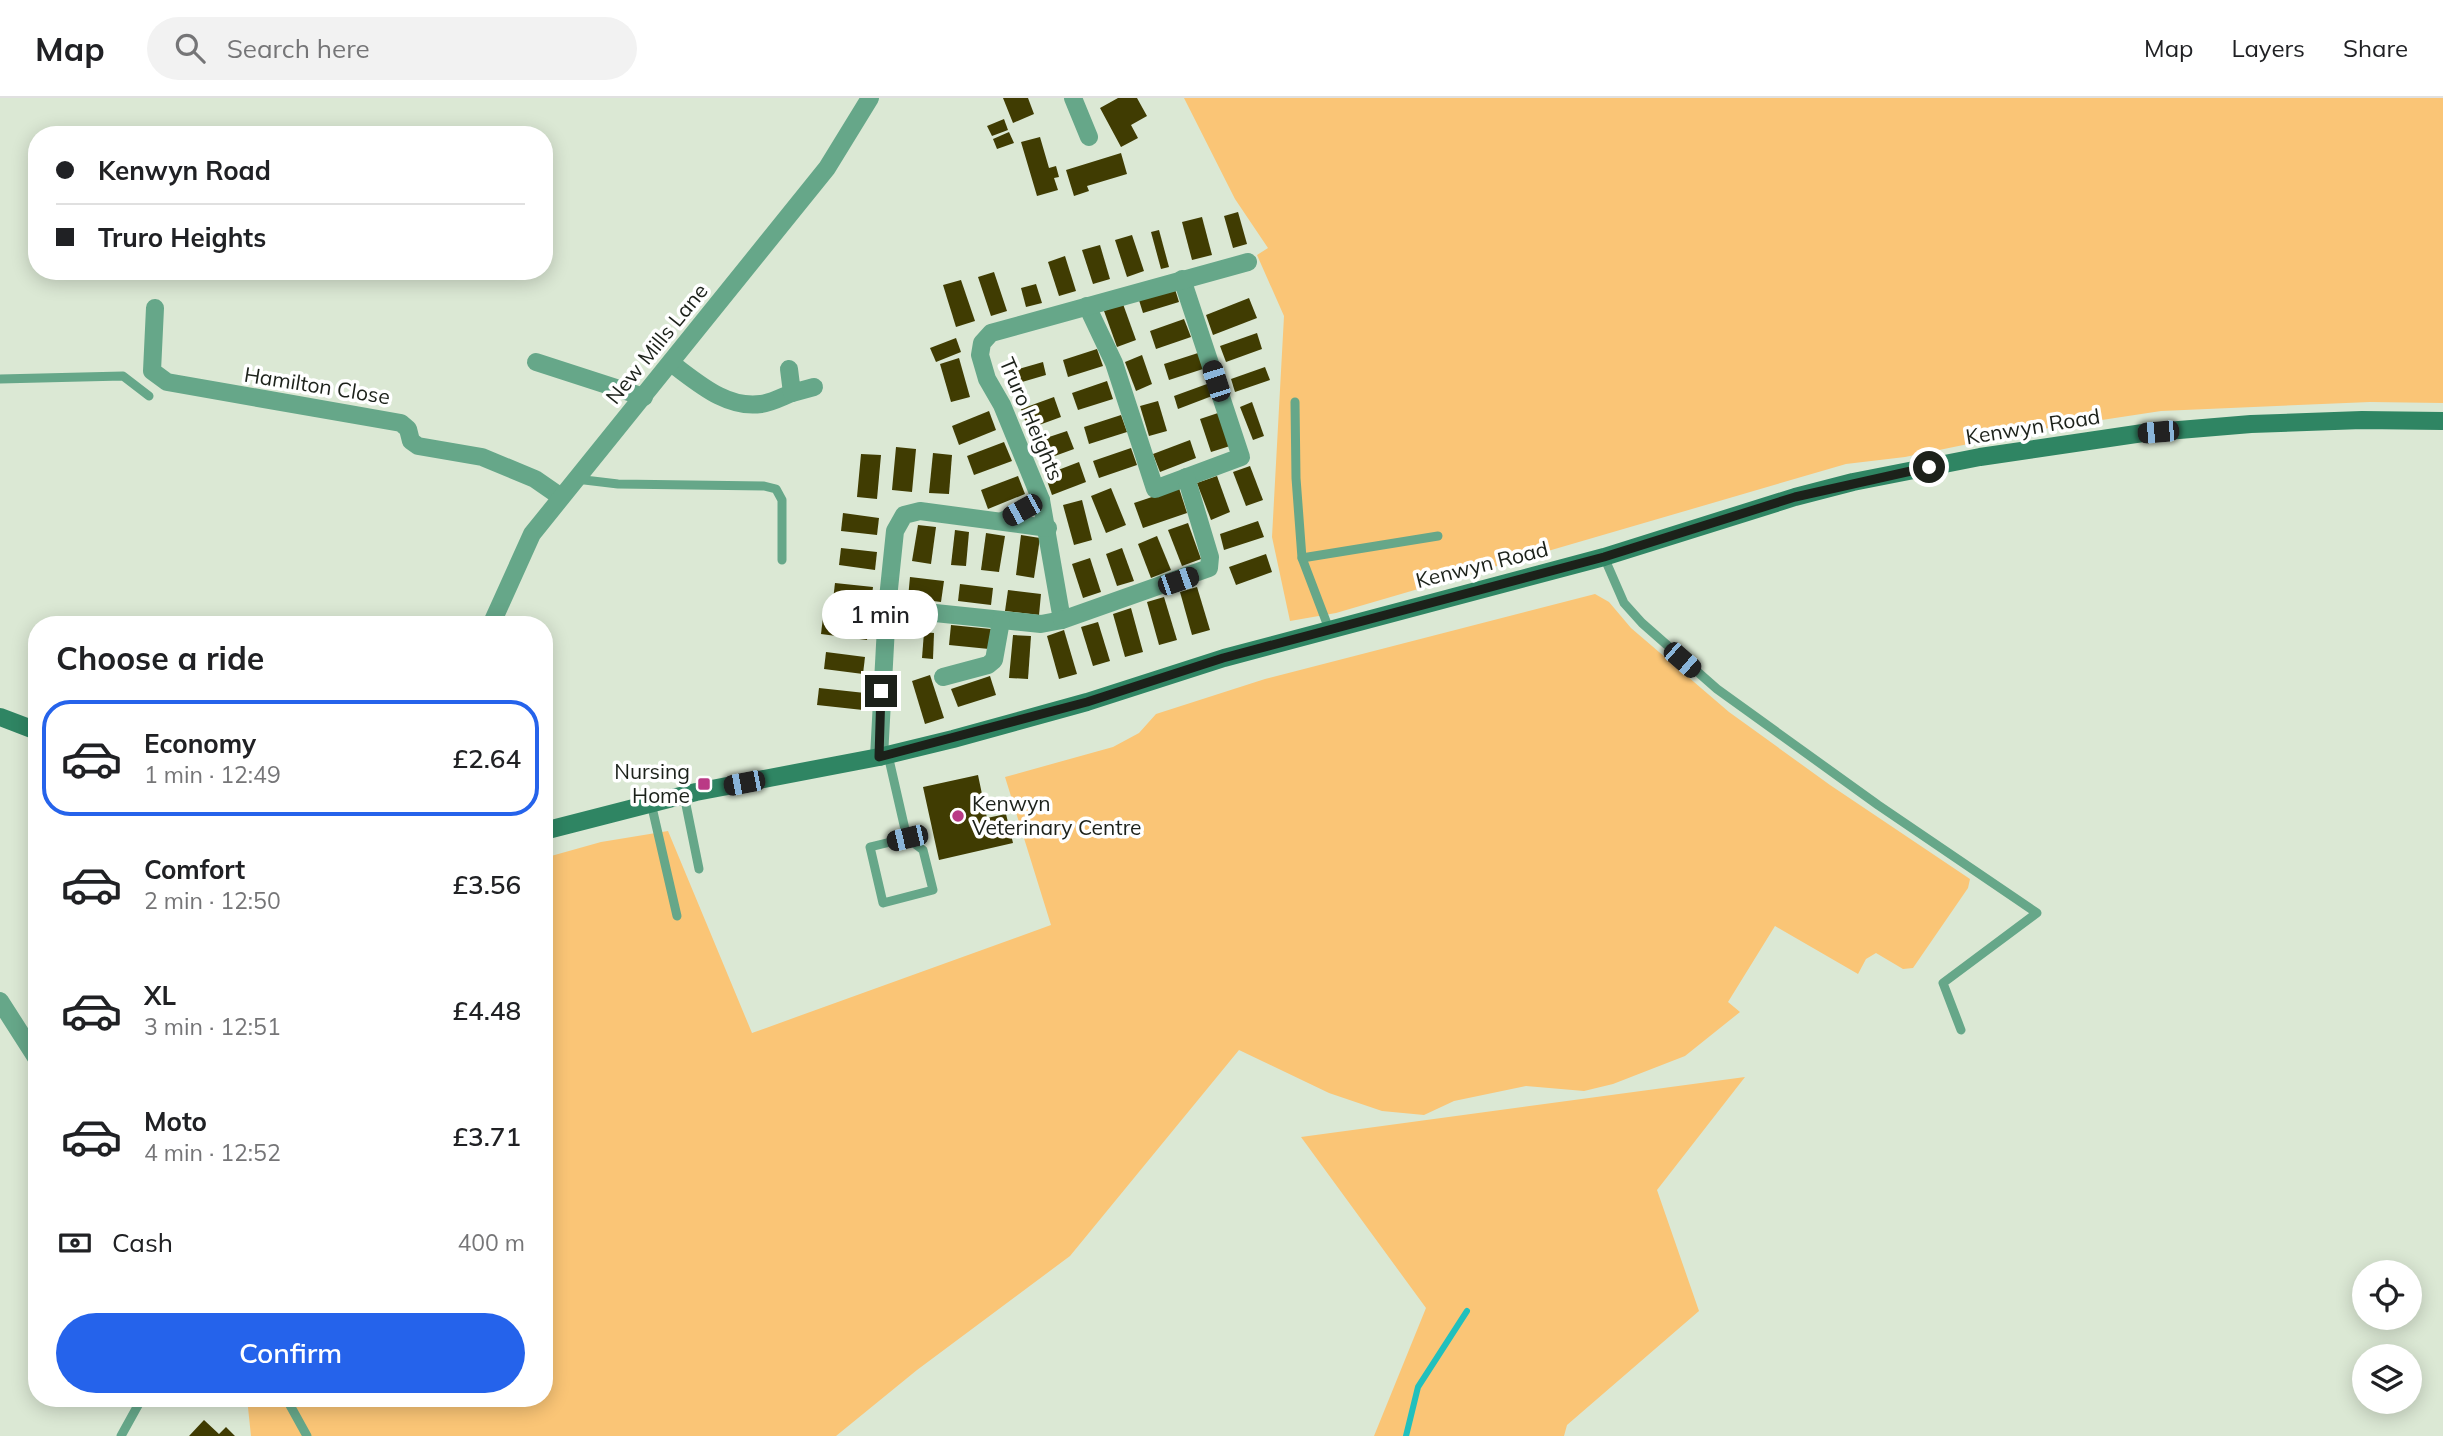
<!DOCTYPE html>
<html lang="en">
<head>
<meta charset="utf-8">
<style>
	:root { --surface:#fff; --page:#f2f2f2; --text:#202124; --muted:#757577; --line:#e0e0e0; --accent:#2563eb }
	body { margin:0; font-family:Mulish,sans-serif; background:var(--page); color:var(--text); height:100vh; display:flex; flex-direction:column; font-size:26px; white-space:nowrap }
	* { box-sizing:border-box; margin:0 }
	p { font-size:23px; color:var(--muted) }
	.icon { flex:none; width:38px; height:38px; fill:none; stroke:currentColor; stroke-width:2; stroke-linecap:round; stroke-linejoin:round }
	.map { position:relative; flex:1; overflow:hidden }
	.details { position:absolute; left:28px; top:518px; width:525px; height:791px; display:flex; flex-direction:column; background:var(--surface); border-radius:28px; box-shadow:0 4px 18px #0003 }
	.details>* { flex:none }
	.hud { position:absolute; left:28px; top:28px; width:525px; height:154px; border-radius:28px; box-shadow:0 4px 18px #0003; display:grid; align-content:center; height:154px; padding:0 28px; background:var(--surface) }
	.buttons { position:absolute; left:2352px; top:1162px; display:grid; gap:14px }
	.buttons a { display:grid; place-items:center; width:70px; height:70px; border-radius:50%; background:var(--surface); box-shadow:0 4px 18px #0003; font-size:35px }
	.end { position:absolute; width:32px; height:32px; margin:-16px; border:9px solid #1c211a; background:#fff; box-shadow:0 0 0 4px #fff }
	.from { border-radius:50% }
	.bubble { position:absolute; height:49px; border-radius:24px; background:var(--surface); box-shadow:0 4px 18px #0003; font-size:23px; font-weight:600; line-height:49px; text-align:center }
	.car { position:absolute; width:21px; height:42px; margin:-21px -10px; border-radius:9px; box-shadow:0 0 5px 2px #0007; background:linear-gradient(#222 24%,#8ab4d8 0 40%,#222 0 76%,#8ab4d8 0 86%,#222 0) }
	.hud b { display:flex; align-items:center; gap:24px; height:66px; font-size:26px }
	.hud b+b { border-top:2px solid var(--line) }
	.hud i { width:18px; height:18px; background:var(--text) }
	ul { padding:0; list-style:none }
	li { display:flex; align-items:center; gap:21px; height:116px; margin:0 14px 10px; padding:0 14px; border:4px solid transparent; border-radius:28px }
	li div { flex:1 }
	li b { display:block; font-size:26px }
	li em { font-style:normal; font-weight:600 }
	li.on { border-color:var(--accent) }
	li>.icon { width:63px; height:63px; stroke-width:1.5 }
	h2 { padding:0 28px; font-size:32px; line-height:84px }
	.pay { display:flex; align-items:center; gap:18px; height:77px; padding:0 28px; font-size:26px }
	.pay p { margin-inline-start:auto }
	.cta { display:flex; gap:14px; margin-top:auto; padding:14px 28px }
	.cta a { flex:1; height:80px; border-radius:42px; background:var(--accent); color:#fff; font-size:28px; font-weight:600; line-height:80px; text-align:center }
	header { display:flex; align-items:center; gap:42px; box-sizing:border-box; height:98px; padding:0 35px; background:var(--surface); border-bottom:2px solid var(--line) }
	header strong { font-size:33px }
	nav { display:flex; gap:38px; margin-inline-start:auto; font-size:24px }
	.search { width:490px; height:63px; background:var(--page); display:flex; align-items:center; gap:18px; box-sizing:border-box; padding:0 24px; border-radius:38px; color:var(--muted); font-size:26px }
	.map>svg:first-child { display:block }
	.green { fill:#fac576 }
	.lines { fill:none; stroke-linecap:round; stroke-linejoin:round }
	.stream { stroke:#21c0bd; stroke-width:6 }
	.building { fill:#403c02 }
	.lane { stroke:#66a789; stroke-width:9 }
	.street { stroke:#66a789; stroke-width:18 }
	.secondary { stroke:#2f8563; stroke-width:18 }
	.route { stroke:#1c211a; stroke-width:9 }
	.poi-dot { fill:#ba3a85; stroke:#fff; stroke-width:2.5 }
	.labels { text-anchor:middle; stroke-width:7; stroke-linejoin:round; paint-order:stroke }
	.street-label { font-size:21px; fill:#1c211a; stroke:#fff }
	.poi-label { font-size:21px; fill:#1c211a; stroke:#fff; text-anchor:end }
</style>
</head>
<body>
<header>
<strong>Map</strong>
<div class="search"><svg class="icon" aria-label="search" viewBox="0 0 24 24"><circle cx="10" cy="10" r="6"/><path d="M15 15l6 6"/></svg>Search here</div>
<nav><a>Map</a><a>Layers</a><a>Share</a></nav>
</header>
<div class="map">
<svg width="2443" height="1338" viewBox="0 0 2443 1338">
	<rect width="100%" height="100%" fill="#dbe8d4"/>
	<g class="green">
		<polygon points="1184,0 2443,0 2443,305 2370,304 2161,313 2036,332 1905,359 1846,366 1336,515 1290,523 1272,439 1284,218 1257,157 1268,150 1235,101"/>
		<polygon points="1595,496 1609,504 1631,530 1729,614 1830,687 1970,781 1968,790 1913,870 1903,871 1876,855 1866,861 1858,876 1775,828 1728,904 1740,914 1685,958 1613,986 1584,993 1526,988 1454,1003 1424,1017 1382,1013 1329,995 1239,952 1070,1158 917,1272 836,1338 251,1338 247,1300 544,1300 544,760 601,744 668,733 752,935 1051,827 1005,679 1113,649 1139,635 1156,616 1265,581"/>
		<polygon points="1745,979 1657,1092 1699,1213 1567,1327 1564,1338 1374,1338 1426,1210 1301,1039"/>
	</g>
	<g class="lines">
		<polyline class="stream" points="1406,1338 1418,1289 1467,1213"/>
	</g>
	<g class="building">
		<polygon points="1003,0 1028,0 1034,16 1013,25"/>
		<polygon points="1118,0 1137,0 1147,18 1131,27 1138,40 1121,49 1100,10"/>
		<polygon points="1004,21 1008,32 992,38 987,28"/>
		<polygon points="1009,34 1014,45 997,51 993,41"/>
		<polygon points="1040,39 1049,70 1056,68 1059,79 1054,80 1058,92 1037,98 1021,44"/>
		<polygon points="1121,55 1127,76 1087,88 1089,93 1074,98 1066,72"/>
		<polygon points="1238,114 1247,146 1233,150 1224,118"/>
		<polygon points="1202,119 1212,157 1192,162 1182,124"/>
		<polygon points="1159,132 1169,169 1161,171 1151,134"/>
		<polygon points="1132,137 1144,173 1127,179 1115,142"/>
		<polygon points="1100,147 1110,181 1093,186 1082,152"/>
		<polygon points="1065,158 1076,193 1059,198 1048,164"/>
		<polygon points="994,174 1007,213 991,218 978,179"/>
		<polygon points="961,182 975,223 956,229 943,187"/>
		<polygon points="1036,186 1042,205 1026,209 1021,190"/>
		<polygon points="1174,188 1179,204 1143,215 1138,199"/>
		<polygon points="1249,200 1257,220 1213,237 1206,217"/>
		<polygon points="1123,206 1136,242 1117,249 1104,213"/>
		<polygon points="1184,221 1191,239 1156,251 1150,233"/>
		<polygon points="1257,235 1262,251 1226,264 1220,248"/>
		<polygon points="956,240 961,254 936,264 930,250"/>
		<polygon points="1097,251 1103,268 1068,279 1063,262"/>
		<polygon points="1198,255 1203,271 1169,282 1164,266"/>
		<polygon points="1142,257 1152,286 1136,293 1125,264"/>
		<polygon points="959,260 970,299 951,304 940,266"/>
		<polygon points="1043,264 1046,277 1012,287 1008,274"/>
		<polygon points="1265,269 1270,282 1235,294 1231,281"/>
		<polygon points="1107,283 1113,301 1078,312 1072,295"/>
		<polygon points="1207,286 1212,298 1178,311 1174,298"/>
		<polygon points="1054,299 1061,319 1028,331 1021,311"/>
		<polygon points="1158,303 1167,333 1149,338 1140,308"/>
		<polygon points="1252,304 1264,338 1253,342 1240,309"/>
		<polygon points="989,313 996,332 959,347 952,328"/>
		<polygon points="1218,315 1230,348 1211,354 1200,321"/>
		<polygon points="1121,317 1127,334 1089,346 1084,329"/>
		<polygon points="1067,333 1074,351 1041,363 1034,344"/>
		<polygon points="1190,342 1196,360 1160,374 1153,356"/>
		<polygon points="1004,344 1012,363 974,377 967,358"/>
		<polygon points="896,349 916,351 912,394 892,392"/>
		<polygon points="1131,350 1137,367 1099,380 1093,363"/>
		<polygon points="933,355 952,357 949,396 929,395"/>
		<polygon points="861,356 881,357 877,401 857,399"/>
		<polygon points="1079,364 1086,384 1052,397 1045,377"/>
		<polygon points="1250,368 1263,402 1246,408 1233,374"/>
		<polygon points="1018,378 1025,396 988,411 981,392"/>
		<polygon points="1217,378 1230,414 1211,422 1197,385"/>
		<polygon points="1111,390 1126,427 1106,435 1091,398"/>
		<polygon points="1179,390 1187,415 1143,430 1134,405"/>
		<polygon points="1082,402 1092,442 1074,447 1063,407"/>
		<polygon points="843,415 879,420 877,437 841,433"/>
		<polygon points="1258,423 1264,439 1224,452 1220,436"/>
		<polygon points="1188,425 1201,461 1182,468 1168,432"/>
		<polygon points="918,427 936,429 931,466 912,463"/>
		<polygon points="955,432 969,434 966,468 951,467"/>
		<polygon points="986,435 1005,438 999,474 981,472"/>
		<polygon points="1021,437 1040,440 1034,480 1016,477"/>
		<polygon points="1157,438 1171,472 1151,480 1138,446"/>
		<polygon points="841,450 877,454 875,472 839,467"/>
		<polygon points="1122,450 1134,483 1117,488 1106,456"/>
		<polygon points="1266,456 1272,474 1236,487 1229,469"/>
		<polygon points="1090,460 1101,494 1083,500 1072,466"/>
		<polygon points="910,479 944,483 941,504 908,500"/>
		<polygon points="835,485 873,489 871,506 833,502"/>
		<polygon points="960,486 993,490 991,507 958,503"/>
		<polygon points="1197,489 1210,532 1192,537 1180,494"/>
		<polygon points="1008,492 1041,496 1039,517 1005,513"/>
		<polygon points="1164,499 1177,542 1159,547 1147,504"/>
		<polygon points="1131,510 1143,554 1125,559 1113,516"/>
		<polygon points="823,519 869,524 867,542 821,536"/>
		<polygon points="1098,524 1110,563 1093,568 1081,529"/>
		<polygon points="951,527 991,531 989,551 949,547"/>
		<polygon points="1064,532 1077,576 1059,581 1047,538"/>
		<polygon points="924,534 934,535 933,561 922,560"/>
		<polygon points="1013,537 1031,538 1028,581 1009,580"/>
		<polygon points="826,554 865,559 863,576 824,571"/>
		<polygon points="930,577 944,620 925,626 912,583"/>
		<polygon points="990,578 996,597 958,609 951,591"/>
		<polygon points="819,590 865,595 863,612 817,607"/>
		<polygon points="978,677 987,720 1006,716 1013,745 939,762 923,689"/>
		<polygon points="204,1322 219,1336 226,1329 235,1338 189,1338"/>
	</g>
	<g class="lines">
		<g class="lane">
			<polyline points="0,281 123,278 149,298"/>
			<polyline points="1295,304 1296,380 1302,460 1329,531"/>
			<polyline points="576,381 618,386 764,388 776,391 782,402 782,462"/>
			<polyline points="1604,459 1624,505 1642,525 1717,591 1878,707 2037,815 1943,885 1961,932"/>
			<polyline points="1302,460 1438,438"/>
			<polyline points="888,657 907,740 870,749 883,805 933,792 923,752 907,740"/>
			<polyline points="684,697 699,771"/>
			<polyline points="651,705 677,818"/>
			<polyline points="286,1300 307,1338"/>
			<polyline points="121,1338 142,1300"/>
		</g>
		<g class="street">
			<polyline points="1073,0 1089,39"/>
			<polyline points="1087,208 1114,265 1155,391 1241,359 1182,181"/>
			<polyline points="155,210 152,273 167,284 401,325 408,331 411,343 418,348 482,359 535,381 561,399"/>
			<polyline points="536,264 644,299"/>
			<path d="M 671,265 C 697,284 726,311 761,306 C 771,305 782,299 792,295"/>
			<polyline points="789,271 792,295 814,289"/>
			<polyline points="1003,423 1041,402"/>
			<polyline points="887,510 1041,526 1062,522 1041,402 1002,307 987,281 980,257 982,245 991,235 1248,164"/>
			<polyline points="1062,522 1209,470 1210,459 1186,379"/>
			<polyline points="491,527 532,436 827,70 870,0"/>
			<polyline points="943,579 988,567 994,562 1001,523"/>
			<polyline points="879,659 887,510 895,433 904,417 920,413 1048,430"/>
			<polyline points="0,903 37,961"/>
		</g>
		<g class="secondary">
			<polyline points="0,619 37,633"/>
			<polyline points="544,733 696,694 879,659 953,641 1087,604 1224,560 1604,459 1795,399 1853,384 1980,359 2143,335 2251,326 2362,322 2443,323"/>
		</g>
	</g>
	<g class="lines">
		<polyline class="route" points="881,593 879,659 1087,604 1223,560 1604,459 1795,399 1929,369"/>
	</g>
	<g class="poi-dot">
		<rect x="697" y="679" width="14" height="14" rx="3.5"/>
		<circle cx="958" cy="718" r="7"/>
	</g>
	<g class="labels">
		<g class="street-label">
			<text transform="translate(657 246) rotate(-51)" y="7">New Mills Lane</text>
			<text transform="translate(317 288) rotate(9)" y="7">Hamilton Close</text>
			<text transform="translate(1031 321) rotate(67)" y="7">Truro Heights</text>
			<text transform="translate(2033 329) rotate(-9)" y="7">Kenwyn Road</text>
			<text transform="translate(1482 467) rotate(-14)" y="7">Kenwyn Road</text>
		</g>
		<g class="poi-label">
			<text x="690" y="681">Nursing<tspan x="690" dy="24">Home</tspan></text>
			<text x="972" y="713" text-anchor="start">Kenwyn<tspan x="972" dy="24">Veterinary Centre</tspan></text>
		</g>
	</g>
</svg>
<div class="buttons">
<a><svg class="icon" aria-label="locate" viewBox="0 0 24 24"><circle cx="12" cy="12" r="6"/><path d="M12 2v4M12 18v4M2 12h4M18 12h4"/></svg></a>
<a><svg class="icon" aria-label="layers" viewBox="0 0 24 24"><path d="M12 4l9 5-9 5-9-5zM3 14l9 5 9-5"/></svg></a>
</div>
<i class="end from" style="left:1929px;top:369px"></i>
<i class="end" style="left:881px;top:593px"></i>
<div class="bubble" style="left:822px;top:492px;width:116px">1 min</div>
<i class="car" style="left:1216px;top:283px;rotate:342deg"></i>
<i class="car" style="left:2158px;top:334px;rotate:265deg"></i>
<i class="car" style="left:1022px;top:412px;rotate:241deg"></i>
<i class="car" style="left:1178px;top:483px;rotate:71deg"></i>
<i class="car" style="left:1682px;top:562px;rotate:131deg"></i>
<i class="car" style="left:744px;top:685px;rotate:259deg"></i>
<i class="car" style="left:907px;top:740px;rotate:257deg"></i>
<div class="hud">
<b><i class="from"></i>Kenwyn Road</b>
<b><i></i>Truro Heights</b>
</div>
<section class="details">
<h2>Choose a ride</h2>
<ul>
<li class="on"><svg class="icon" aria-label="car" viewBox="0 0 24 24"><path d="M5 17H2v-5l4-1 3-4h7l3 4 3 1v5h-3M9 17h6M6 11h13"/><circle cx="7" cy="17" r="2"/><circle cx="17" cy="17" r="2"/></svg><div><b>Economy</b><p>1 min · 12:49</p></div><em>£2.64</em></li>
<li><svg class="icon" aria-label="car" viewBox="0 0 24 24"><path d="M5 17H2v-5l4-1 3-4h7l3 4 3 1v5h-3M9 17h6M6 11h13"/><circle cx="7" cy="17" r="2"/><circle cx="17" cy="17" r="2"/></svg><div><b>Comfort</b><p>2 min · 12:50</p></div><em>£3.56</em></li>
<li><svg class="icon" aria-label="car" viewBox="0 0 24 24"><path d="M5 17H2v-5l4-1 3-4h7l3 4 3 1v5h-3M9 17h6M6 11h13"/><circle cx="7" cy="17" r="2"/><circle cx="17" cy="17" r="2"/></svg><div><b>XL</b><p>3 min · 12:51</p></div><em>£4.48</em></li>
<li><svg class="icon" aria-label="car" viewBox="0 0 24 24"><path d="M5 17H2v-5l4-1 3-4h7l3 4 3 1v5h-3M9 17h6M6 11h13"/><circle cx="7" cy="17" r="2"/><circle cx="17" cy="17" r="2"/></svg><div><b>Moto</b><p>4 min · 12:52</p></div><em>£3.71</em></li>
</ul>
<div class="pay"><svg class="icon" aria-label="cash" viewBox="0 0 24 24"><path d="M3 7h18v10H3z"/><circle cx="12" cy="12" r="2"/></svg>Cash<p>400 m</p></div>
<div class="cta"><a>Confirm</a></div>
</section>
</div>
</body>
</html>
